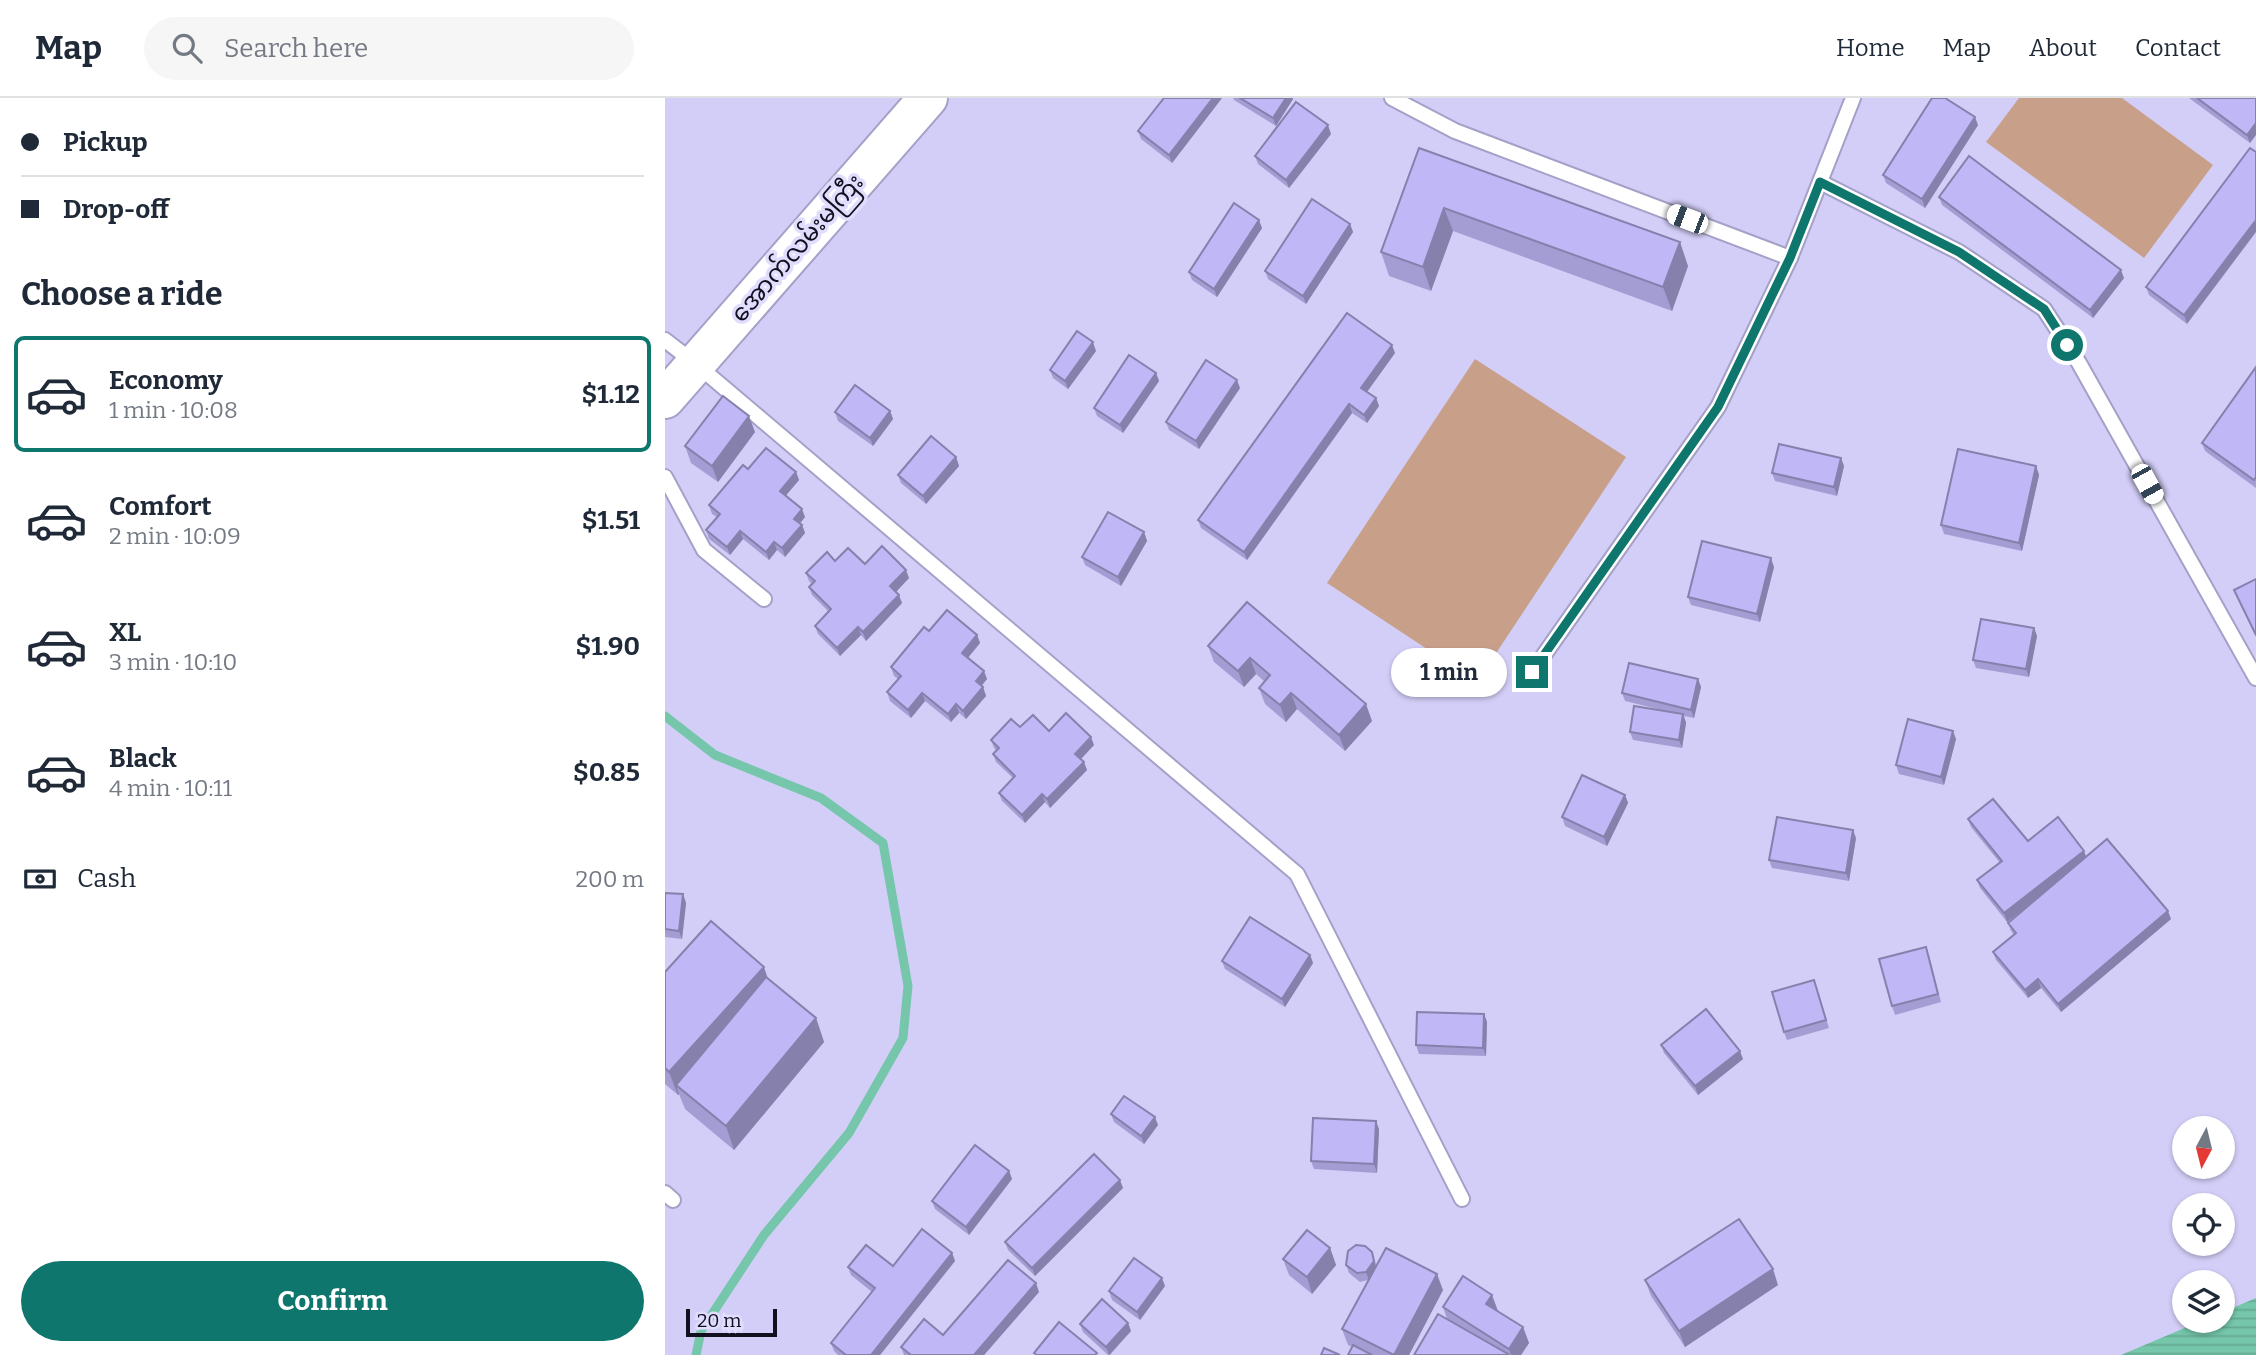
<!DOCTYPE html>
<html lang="en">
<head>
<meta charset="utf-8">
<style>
	:root { --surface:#fff; --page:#f6f6f7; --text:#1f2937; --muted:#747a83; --line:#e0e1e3; --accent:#0f766e }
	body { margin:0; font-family:Bitter,"Noto Sans Myanmar",serif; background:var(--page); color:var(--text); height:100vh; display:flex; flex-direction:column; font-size:26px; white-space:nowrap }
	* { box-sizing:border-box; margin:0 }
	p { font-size:23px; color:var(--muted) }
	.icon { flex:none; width:38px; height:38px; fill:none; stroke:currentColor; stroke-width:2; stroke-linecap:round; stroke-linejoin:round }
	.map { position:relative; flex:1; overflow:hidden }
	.drawer { display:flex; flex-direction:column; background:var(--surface); width:665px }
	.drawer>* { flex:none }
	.banner { display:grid; align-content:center; height:154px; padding:0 21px; background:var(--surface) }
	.needle { width:46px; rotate:187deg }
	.controls { position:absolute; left:1507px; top:1018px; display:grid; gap:14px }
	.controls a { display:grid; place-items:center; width:63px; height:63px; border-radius:50%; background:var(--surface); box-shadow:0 2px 5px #0004; font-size:35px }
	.scale { position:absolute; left:21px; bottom:18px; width:91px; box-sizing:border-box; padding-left:7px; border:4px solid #12101e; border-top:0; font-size:19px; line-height:24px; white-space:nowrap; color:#12101e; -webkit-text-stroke:5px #e0ddfe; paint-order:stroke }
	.end { position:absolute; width:32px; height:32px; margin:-16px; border:9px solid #0f766e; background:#fff; box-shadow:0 0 0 4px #fff }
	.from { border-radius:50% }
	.bubble { position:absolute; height:49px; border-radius:24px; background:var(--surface); box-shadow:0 2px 5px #0004; font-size:23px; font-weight:700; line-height:49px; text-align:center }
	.car { position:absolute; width:21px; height:42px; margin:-21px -10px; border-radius:9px; box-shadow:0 0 5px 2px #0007; background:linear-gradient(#fff 24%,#345 0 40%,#fff 0 76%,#345 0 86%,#fff 0) }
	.banner b { display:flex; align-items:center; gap:24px; height:66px; font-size:26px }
	.banner b+b { border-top:2px solid var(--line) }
	.banner i { width:18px; height:18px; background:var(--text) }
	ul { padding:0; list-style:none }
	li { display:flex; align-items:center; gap:21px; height:116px; margin:0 14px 10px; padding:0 7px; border:4px solid transparent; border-radius:10px }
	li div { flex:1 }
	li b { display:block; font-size:26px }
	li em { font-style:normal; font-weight:700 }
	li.on { border-color:var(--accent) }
	li>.icon { width:63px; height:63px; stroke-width:1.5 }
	h2 { padding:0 21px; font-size:32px; line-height:84px }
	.pay { display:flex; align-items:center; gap:18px; height:77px; padding:0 21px; font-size:26px }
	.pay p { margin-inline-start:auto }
	.primary-button { display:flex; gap:14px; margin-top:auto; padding:14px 21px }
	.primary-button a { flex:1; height:80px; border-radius:42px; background:var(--accent); color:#fff; font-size:28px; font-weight:700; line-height:80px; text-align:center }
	header { display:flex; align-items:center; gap:42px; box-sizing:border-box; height:98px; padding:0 35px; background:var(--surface); border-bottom:2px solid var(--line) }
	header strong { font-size:33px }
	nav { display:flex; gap:38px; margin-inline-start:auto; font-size:24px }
	.search { width:490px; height:63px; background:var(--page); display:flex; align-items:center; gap:18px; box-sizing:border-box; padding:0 24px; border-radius:38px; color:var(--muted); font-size:26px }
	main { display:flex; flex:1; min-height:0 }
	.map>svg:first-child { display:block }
	.green { fill:#c8a08a }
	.water { fill:url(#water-rules) }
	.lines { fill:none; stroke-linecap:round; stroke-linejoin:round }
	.stream { stroke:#75c6ab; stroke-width:9 }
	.service-casing { stroke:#a4a0c7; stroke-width:18 }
	.secondary-casing { stroke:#a4a0c7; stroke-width:42 }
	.service { stroke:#fff; stroke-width:14 }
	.secondary { stroke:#fff; stroke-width:38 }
	.wall { fill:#a49dd4 }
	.shaded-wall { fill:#8680ac }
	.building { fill:#bfb7f6; stroke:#8680ac; stroke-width:2 }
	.route { stroke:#0f766e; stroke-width:9 }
	.labels { text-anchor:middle; stroke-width:7; stroke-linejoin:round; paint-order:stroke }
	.street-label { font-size:24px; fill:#12101e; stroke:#e0ddfe }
</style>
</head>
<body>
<header>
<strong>Map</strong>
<div class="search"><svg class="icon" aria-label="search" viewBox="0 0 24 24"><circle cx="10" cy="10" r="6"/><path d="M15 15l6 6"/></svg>Search here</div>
<nav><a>Home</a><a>Map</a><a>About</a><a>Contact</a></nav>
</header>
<main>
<section class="drawer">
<div class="banner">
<b><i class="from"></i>Pickup</b>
<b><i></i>Drop-off</b>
</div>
<h2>Choose a ride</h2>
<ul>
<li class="on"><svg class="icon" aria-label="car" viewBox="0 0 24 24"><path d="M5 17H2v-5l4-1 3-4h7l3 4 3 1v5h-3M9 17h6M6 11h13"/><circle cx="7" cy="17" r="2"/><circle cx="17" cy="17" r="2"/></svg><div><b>Economy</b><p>1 min · 10:08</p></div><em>$1.12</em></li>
<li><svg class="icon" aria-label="car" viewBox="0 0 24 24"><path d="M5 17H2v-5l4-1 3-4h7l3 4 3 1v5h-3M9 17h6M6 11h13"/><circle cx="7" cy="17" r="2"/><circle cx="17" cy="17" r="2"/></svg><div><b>Comfort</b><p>2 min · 10:09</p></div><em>$1.51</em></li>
<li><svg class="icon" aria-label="car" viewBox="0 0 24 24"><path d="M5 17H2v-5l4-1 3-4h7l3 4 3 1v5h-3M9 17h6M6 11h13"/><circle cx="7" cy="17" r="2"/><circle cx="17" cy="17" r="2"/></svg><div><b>XL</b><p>3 min · 10:10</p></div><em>$1.90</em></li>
<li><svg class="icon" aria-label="car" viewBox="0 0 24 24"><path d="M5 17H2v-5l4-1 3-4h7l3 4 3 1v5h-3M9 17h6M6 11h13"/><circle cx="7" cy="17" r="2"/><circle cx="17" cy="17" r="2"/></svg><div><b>Black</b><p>4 min · 10:11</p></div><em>$0.85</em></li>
</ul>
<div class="pay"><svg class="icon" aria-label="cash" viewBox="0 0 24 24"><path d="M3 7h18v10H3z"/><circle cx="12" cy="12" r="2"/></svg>Cash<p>200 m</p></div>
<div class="primary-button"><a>Confirm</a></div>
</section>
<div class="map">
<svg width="1591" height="1257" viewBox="0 0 1591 1257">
	<defs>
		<pattern id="water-rules" width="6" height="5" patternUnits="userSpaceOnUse" patternTransform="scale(1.75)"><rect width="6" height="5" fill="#75c6ab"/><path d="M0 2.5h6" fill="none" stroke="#64a993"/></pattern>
	</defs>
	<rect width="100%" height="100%" fill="#d3cef7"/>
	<g class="green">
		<polygon points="1354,0 1457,0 1548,67 1479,160 1321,44"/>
		<polygon points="810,261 961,359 812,584 662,485"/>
	</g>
	<polygon class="water" points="1591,1200 1591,1257 1456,1257 1536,1223 1558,1223 1558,1214"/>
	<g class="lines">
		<polyline class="stream" points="0,618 50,657 156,700 218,745 243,888 238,940 184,1035 99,1137 36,1233 31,1257"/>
		<g class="service-casing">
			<g id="service">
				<polyline points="727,0 790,33 1125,160"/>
				<polyline points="1155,84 1294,154 1379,211 1414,265 1591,580"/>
				<polyline points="0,242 31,266 632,776 797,1101"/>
				<polyline points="0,379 39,452 99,501"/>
				<polyline points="867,574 1053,309 1125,160 1188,0"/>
				<polyline points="0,1095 8,1102"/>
			</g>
		</g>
		<g class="secondary-casing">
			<polyline id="secondary" points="0,301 263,0"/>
		</g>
		<use href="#service" class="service"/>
		<use href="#secondary" class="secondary"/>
	</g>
	<g class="wall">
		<polygon points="499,0 557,0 507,65 476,41 473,33"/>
		<polygon points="568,0 628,0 628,1 611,28 569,2"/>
		<polygon points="1524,0 1591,0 1585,45"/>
		<polygon points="1313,27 1260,110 1221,85 1218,77"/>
		<polygon points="666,36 624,90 593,66 590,58"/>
		<polygon points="754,50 1023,168 1007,213 788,133 766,193 724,178 716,154"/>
		<polygon points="1585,50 1522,226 1484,197 1481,189"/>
		<polygon points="1274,99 1459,180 1428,220 1277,107"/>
		<polygon points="685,126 688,134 641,206 603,181 600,173"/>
		<polygon points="597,130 552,199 527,182 524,174"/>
		<polygon points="431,253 403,291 388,280 385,272"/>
		<polygon points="730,255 702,294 711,300 714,308 702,325 687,315 582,462 536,430 533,422"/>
		<polygon points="1591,269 1591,390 1540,353 1537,345"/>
		<polygon points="491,275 494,283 458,335 432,318 429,310"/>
		<polygon points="575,290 534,351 504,332 501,324"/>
		<polygon points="225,313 228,321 208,348 173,323 170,314"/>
		<polygon points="90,334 53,384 26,365 20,348"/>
		<polygon points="291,359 294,368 261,406 236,385 233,377"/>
		<polygon points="1179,368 1172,398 1110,383 1107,375"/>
		<polygon points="1371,368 1374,377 1357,453 1279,436 1276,427"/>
		<polygon points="83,371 131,374 134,382 121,397 140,419 135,425 137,427 140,435 120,459 112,452 104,462 78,441 65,457 44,441 41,432 52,419 47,416 44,407"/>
		<polygon points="479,434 482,443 456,488 420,467 417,459"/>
		<polygon points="170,463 200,466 244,480 231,494 237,505 201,543 196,537 175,558 153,536 150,528 163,513 147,497 144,489 147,486 144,483 141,475"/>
		<polygon points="1109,469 1095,524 1026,507 1023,499"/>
		<polygon points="1591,481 1591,539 1569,492"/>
		<polygon points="582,504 707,623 680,653 632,611 621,624 600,606 594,590 600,584 591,576 579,589 549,564 543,548"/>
		<polygon points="1369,530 1372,538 1364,579 1311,570 1308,562"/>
		<polygon points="264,533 312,537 315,545 303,560 322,581 316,588 318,589 321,598 301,621 294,615 286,624 260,603 246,620 225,603 222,594 233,581 229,578 226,569"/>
		<polygon points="1033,581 1036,589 1029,620 1019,618 1021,625 1017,650 968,642 965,634 1005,614 960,603 957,595"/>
		<polygon points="355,629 384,633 429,647 416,661 422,672 385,710 380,704 360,725 337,703 334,695 348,680 331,664 328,656 332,653 329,650 326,642"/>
		<polygon points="1291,641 1279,687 1234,676 1231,667"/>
		<polygon points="960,697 963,705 942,748 900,728 897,719"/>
		<polygon points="1303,721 1363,743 1421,758 1506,821 1396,914 1376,890 1363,900 1331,862 1328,854 1349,837 1346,833 1343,825 1374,798 1342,824 1315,790 1312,782 1335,765 1306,729"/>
		<polygon points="1191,740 1184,783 1107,770 1104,762"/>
		<polygon points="0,795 18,796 21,805 17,841 0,839"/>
		<polygon points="645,857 648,865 620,909 560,871 557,863"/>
		<polygon points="1264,857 1276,904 1230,917 1227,908"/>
		<polygon points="0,874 103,880 151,920 159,944 69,1052 20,1011 14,996 13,997 0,986"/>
		<polygon points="1152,890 1164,930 1122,942 1119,934"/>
		<polygon points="819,916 822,924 821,958 754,956 751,947"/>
		<polygon points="996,947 1078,961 1033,997 999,955"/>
		<polygon points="446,1016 493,1027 479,1046 449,1024"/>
		<polygon points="714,1031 712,1075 649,1071 646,1063"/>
		<polygon points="344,1073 347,1081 304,1137 270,1111 267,1103"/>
		<polygon points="458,1090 370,1178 343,1152 340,1144"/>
		<polygon points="665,1150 671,1167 647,1196 624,1177 618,1161"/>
		<polygon points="287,1155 290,1163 215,1257 173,1257 169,1253 166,1245 207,1194 186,1177 183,1169 228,1168"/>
		<polygon points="710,1162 711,1168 778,1192 744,1257 683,1257 687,1249 683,1247 677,1231 703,1182 695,1184 684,1175 681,1167"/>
		<polygon points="980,1182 1113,1187 1020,1249 986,1198"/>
		<polygon points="500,1188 475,1222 447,1202 444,1193"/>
		<polygon points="374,1194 319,1257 239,1257 236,1249 278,1237"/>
		<polygon points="778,1209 833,1213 858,1229 864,1245 856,1257 749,1257 782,1221"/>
		<polygon points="463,1225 466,1233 445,1257 443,1257 418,1234 415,1226"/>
	</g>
	<g class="shaded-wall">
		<polygon points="548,0 557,0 507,65 504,57"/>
		<polygon points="621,0 628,0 628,1 611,28 608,20"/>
		<polygon points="1310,19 1313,27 1260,110 1257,101"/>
		<polygon points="1591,25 1591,37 1585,45 1582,37"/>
		<polygon points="663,27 666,36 624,90 621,82"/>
		<polygon points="779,110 788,133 766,193 758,169"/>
		<polygon points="594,122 597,130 552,199 549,191"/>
		<polygon points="1591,122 1591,134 1522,226 1519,217"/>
		<polygon points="685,126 688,134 641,206 638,198"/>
		<polygon points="1015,144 1023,168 1007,213 998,189"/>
		<polygon points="1456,172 1459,180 1428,220 1425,212"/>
		<polygon points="428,244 431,253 403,291 400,283"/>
		<polygon points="727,247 730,255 699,298 696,290"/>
		<polygon points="491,275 494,283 458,335 455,327"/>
		<polygon points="572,282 575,290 534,351 531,343"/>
		<polygon points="711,300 714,308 702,325 699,317"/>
		<polygon points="684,306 687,315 582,462 579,454"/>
		<polygon points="225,313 228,321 208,348 205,340"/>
		<polygon points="84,318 90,334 53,384 47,368"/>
		<polygon points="291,359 294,368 261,406 258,398"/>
		<polygon points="1176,360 1179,368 1172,398 1169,389"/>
		<polygon points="1371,368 1374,377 1357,453 1354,445"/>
		<polygon points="131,374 134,382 118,401 115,393"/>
		<polygon points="137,411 140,419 132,429 129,421"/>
		<polygon points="137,427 140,435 120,459 117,450"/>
		<polygon points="75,433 78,441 65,457 62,449"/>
		<polygon points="479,434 482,443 456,488 453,479"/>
		<polygon points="109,444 112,452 104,462 101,454"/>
		<polygon points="1106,460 1109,469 1095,524 1092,516"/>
		<polygon points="241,472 244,480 228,497 225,488"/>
		<polygon points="234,497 237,505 201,543 198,534"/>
		<polygon points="193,529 196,537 175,558 172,550"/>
		<polygon points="1369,530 1372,538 1364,579 1361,571"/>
		<polygon points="312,537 315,545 300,563 297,555"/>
		<polygon points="585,560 591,576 579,589 573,573"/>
		<polygon points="319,573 322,581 314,591 311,583"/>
		<polygon points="1033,581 1036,589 1029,620 1026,612"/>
		<polygon points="318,589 321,598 301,621 298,613"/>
		<polygon points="257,595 260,603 246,620 243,612"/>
		<polygon points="626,595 632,611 621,624 615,607"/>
		<polygon points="291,606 294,615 286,624 283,616"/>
		<polygon points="701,606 707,623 680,653 674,637"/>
		<polygon points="1018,616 1021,625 1017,650 1014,642"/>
		<polygon points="1288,633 1291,641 1279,687 1276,679"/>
		<polygon points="426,639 429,647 413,664 410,656"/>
		<polygon points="419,664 422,672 385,710 382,701"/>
		<polygon points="377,696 380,704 360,725 357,717"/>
		<polygon points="960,697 963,705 942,748 939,739"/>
		<polygon points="1188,732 1191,740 1184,783 1181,775"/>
		<polygon points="1419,753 1422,761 1342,824 1339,815"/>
		<polygon points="18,796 21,805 17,841 14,833"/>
		<polygon points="1503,813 1506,821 1396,914 1393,906"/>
		<polygon points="645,857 648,865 620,909 617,901"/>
		<polygon points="99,869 107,893 11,987 14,996 13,997 4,974"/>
		<polygon points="1373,881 1376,890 1363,900 1360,892"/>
		<polygon points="819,916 822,924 821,958 818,950"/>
		<polygon points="151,920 159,944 69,1052 61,1028"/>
		<polygon points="1075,953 1078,961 1033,997 1030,988"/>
		<polygon points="490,1019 493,1027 479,1046 476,1038"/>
		<polygon points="711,1023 714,1031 712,1075 709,1066"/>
		<polygon points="344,1073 347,1081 304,1137 301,1129"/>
		<polygon points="455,1082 458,1090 370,1178 367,1170"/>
		<polygon points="665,1150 671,1167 647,1196 642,1179"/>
		<polygon points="707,1154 712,1172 704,1182 701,1174"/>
		<polygon points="287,1155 290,1163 215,1257 206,1257"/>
		<polygon points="1108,1171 1113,1187 1020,1249 1014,1233"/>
		<polygon points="772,1176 778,1192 744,1257 729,1257"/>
		<polygon points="497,1180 500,1188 475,1222 472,1214"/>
		<polygon points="371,1185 374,1194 319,1257 309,1257"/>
		<polygon points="827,1197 833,1213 821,1206"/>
		<polygon points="463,1225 466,1233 444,1257 441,1249"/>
		<polygon points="858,1229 864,1245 856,1257 846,1257 844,1251"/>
	</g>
	<g class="building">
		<polygon points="499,0 548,0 504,57 473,33"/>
		<polygon points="575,0 621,0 608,20"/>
		<polygon points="1267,0 1280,0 1310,19 1257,101 1218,77"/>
		<polygon points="1532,0 1591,0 1591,25 1582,37"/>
		<polygon points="631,4 663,27 621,82 590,58"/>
		<polygon points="754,50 1015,144 998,189 779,110 758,169 716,154"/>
		<polygon points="1585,50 1591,54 1591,122 1519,217 1481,189"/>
		<polygon points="1304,58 1456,172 1425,212 1274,99"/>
		<polygon points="647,101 685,126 638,198 600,173"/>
		<polygon points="569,105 594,122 549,191 524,174"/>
		<polygon points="682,215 727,247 696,290 711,300 699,317 684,306 579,454 533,422"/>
		<polygon points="412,233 428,244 400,283 385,272"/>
		<polygon points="464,257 491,275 455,327 429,310"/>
		<polygon points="541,262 572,282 531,343 501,324"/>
		<polygon points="1591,269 1591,379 1589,382 1537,345"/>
		<polygon points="190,287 225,313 205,340 170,314"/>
		<polygon points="58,298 84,318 47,368 20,348"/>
		<polygon points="266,338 291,359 258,398 233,377"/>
		<polygon points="1114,346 1176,360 1169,389 1107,375"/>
		<polygon points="101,350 131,374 115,393 137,411 129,421 137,427 117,450 109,444 101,454 75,433 62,449 41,432 55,416 44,407 78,367 83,371"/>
		<polygon points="1293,351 1371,368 1354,445 1276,427"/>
		<polygon points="443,414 479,434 453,479 417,459"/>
		<polygon points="1037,443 1106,460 1092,516 1023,499"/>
		<polygon points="217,448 241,472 225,488 234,497 198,534 193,529 172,550 150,528 166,511 144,489 150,483 141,475 162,454 170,463 183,450 200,466"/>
		<polygon points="1591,481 1591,537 1569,492"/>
		<polygon points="582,504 701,606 674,637 626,595 615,607 594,590 605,577 585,560 573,573 543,548"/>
		<polygon points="282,512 312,537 297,555 319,573 311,583 318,589 298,613 291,606 283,616 257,595 243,612 222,594 236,578 226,569 259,529 264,533"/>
		<polygon points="1316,521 1369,530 1361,571 1308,562"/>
		<polygon points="964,565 1033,581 1026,612 957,595"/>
		<polygon points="969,608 1018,616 1014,642 965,634"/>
		<polygon points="401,615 426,639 410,656 419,664 382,701 377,696 357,717 334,695 350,678 328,656 334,650 326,642 346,621 355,629 368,617 384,633"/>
		<polygon points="1243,621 1288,633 1276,679 1231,667"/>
		<polygon points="917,677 960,697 939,739 897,719"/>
		<polygon points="1328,701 1363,743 1393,719 1419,753 1339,815 1312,782 1337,763 1303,721"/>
		<polygon points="1112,719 1188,732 1181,775 1104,762"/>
		<polygon points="1442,741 1503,813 1393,906 1373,881 1360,892 1328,854 1351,835 1343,825"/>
		<polygon points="0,795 18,796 14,833 0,831"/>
		<polygon points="585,819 645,857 617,901 557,863"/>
		<polygon points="46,823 99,869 4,974 0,970 0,874"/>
		<polygon points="1261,849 1273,896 1227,908 1214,861"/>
		<polygon points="101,879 151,920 61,1028 11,987"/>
		<polygon points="1149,882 1161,922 1119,934 1107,894"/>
		<polygon points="1041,911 1075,953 1030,988 996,947"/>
		<polygon points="752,914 819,916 818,950 751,947"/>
		<polygon points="459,998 490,1019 476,1038 446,1016"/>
		<polygon points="648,1020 711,1023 709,1066 646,1063"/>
		<polygon points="310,1047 344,1073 301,1129 267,1103"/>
		<polygon points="429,1056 455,1082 367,1170 340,1144"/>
		<polygon points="1074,1121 1108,1171 1014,1233 980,1182"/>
		<polygon points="257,1131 287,1155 206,1257 181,1257 166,1245 210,1190 183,1169 201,1147 228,1168"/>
		<polygon points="642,1132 665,1150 642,1179 618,1161"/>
		<polygon points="691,1147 700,1148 707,1154 709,1163 701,1174 692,1175 681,1167 683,1153"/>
		<polygon points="721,1150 772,1176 729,1257 677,1231"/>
		<polygon points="469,1160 497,1180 472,1214 444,1193"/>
		<polygon points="343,1162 371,1185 309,1257 246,1257 236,1249 259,1221 278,1237"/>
		<polygon points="798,1178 827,1197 821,1206 858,1229 844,1251 778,1209"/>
		<polygon points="437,1201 463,1225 441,1249 415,1226"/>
		<polygon points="773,1216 843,1256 842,1257 749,1257"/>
		<polygon points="394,1224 432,1255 430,1257 372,1257 369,1255"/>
		<polygon points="688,1247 707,1257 683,1257"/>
		<polygon points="659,1250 675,1257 656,1257"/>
	</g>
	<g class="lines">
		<polyline class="route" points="867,574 1053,309 1125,160 1155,84 1294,154 1379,211 1402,247"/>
	</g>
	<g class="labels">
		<g class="street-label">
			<text transform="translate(132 150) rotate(-49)" y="8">အောက်လမ်းမကြီး</text>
		</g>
	</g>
</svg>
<div class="controls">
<a><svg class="needle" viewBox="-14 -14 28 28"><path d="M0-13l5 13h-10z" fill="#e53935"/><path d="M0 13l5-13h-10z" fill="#747a83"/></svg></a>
<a><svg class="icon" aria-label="locate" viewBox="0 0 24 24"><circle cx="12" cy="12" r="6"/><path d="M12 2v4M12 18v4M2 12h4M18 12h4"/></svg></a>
<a><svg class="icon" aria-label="layers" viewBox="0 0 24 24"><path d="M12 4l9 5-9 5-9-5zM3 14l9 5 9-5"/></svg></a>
</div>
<div class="scale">20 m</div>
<i class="end from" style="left:1402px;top:247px"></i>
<i class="end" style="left:867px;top:574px"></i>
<div class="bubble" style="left:726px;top:550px;width:116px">1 min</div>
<i class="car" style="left:1022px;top:121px;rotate:291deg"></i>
<i class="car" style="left:1482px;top:386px;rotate:151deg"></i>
</div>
</main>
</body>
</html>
